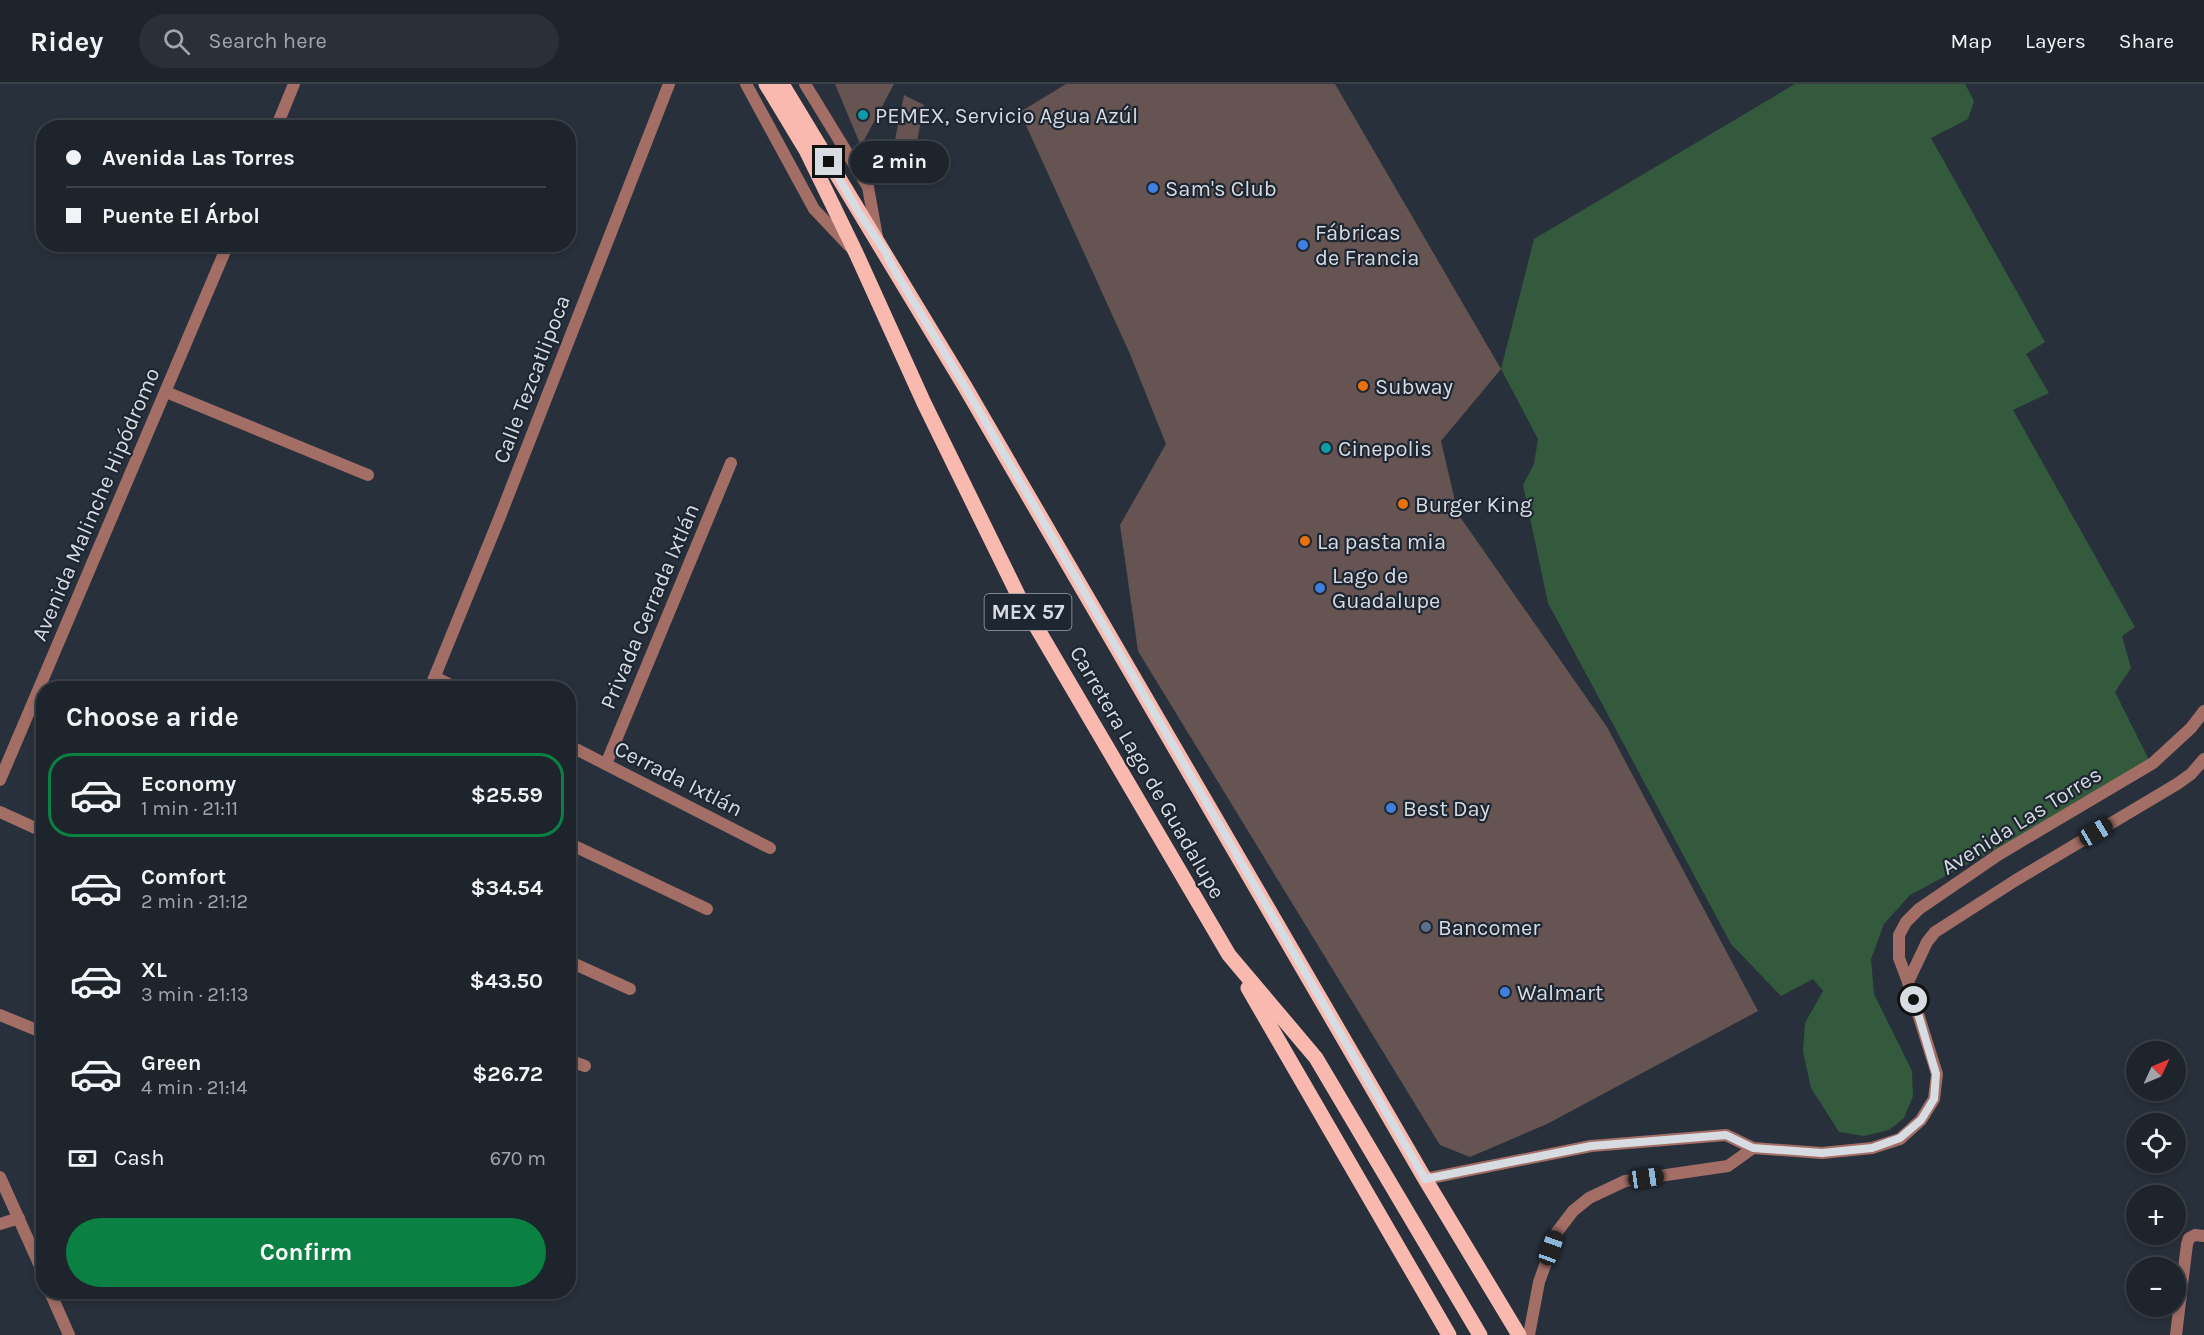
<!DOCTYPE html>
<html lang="en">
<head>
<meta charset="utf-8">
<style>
	:root { --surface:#1e242c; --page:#2b3038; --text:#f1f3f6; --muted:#a1a4a9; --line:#3c4148; --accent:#0b8043 }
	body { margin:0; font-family:Karla,sans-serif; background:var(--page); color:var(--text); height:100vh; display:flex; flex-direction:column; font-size:22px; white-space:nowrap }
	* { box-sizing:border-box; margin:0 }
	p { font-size:20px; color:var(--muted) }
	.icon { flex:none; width:33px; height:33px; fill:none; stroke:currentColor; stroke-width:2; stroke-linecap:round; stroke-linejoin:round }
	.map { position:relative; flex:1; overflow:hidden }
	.panel { position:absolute; left:36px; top:597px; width:540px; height:618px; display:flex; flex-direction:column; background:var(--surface); border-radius:24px; box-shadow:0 3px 9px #0003,0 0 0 2px var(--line) }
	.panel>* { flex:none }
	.guide { position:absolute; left:36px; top:36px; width:540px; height:132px; border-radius:24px; box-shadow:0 3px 9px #0003,0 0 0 2px var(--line); display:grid; align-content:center; height:132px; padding:0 30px; background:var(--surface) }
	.needle { width:39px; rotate:46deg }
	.tools { position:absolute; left:2126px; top:957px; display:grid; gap:12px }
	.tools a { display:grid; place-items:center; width:60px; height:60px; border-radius:50%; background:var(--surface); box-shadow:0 3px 9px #0003,0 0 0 2px var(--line); font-size:30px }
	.end { position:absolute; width:27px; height:27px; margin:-14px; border:8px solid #d7dce3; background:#111; box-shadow:0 0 0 3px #111 }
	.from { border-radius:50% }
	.bubble { position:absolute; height:42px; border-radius:21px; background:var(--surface); box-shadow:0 3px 9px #0003,0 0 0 2px var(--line); font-size:20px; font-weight:700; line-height:42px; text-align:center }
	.car { position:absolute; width:18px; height:36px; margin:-18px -9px; border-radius:8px; box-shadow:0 0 4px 2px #0007; background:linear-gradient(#222 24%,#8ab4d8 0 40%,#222 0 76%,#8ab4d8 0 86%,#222 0) }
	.guide b { display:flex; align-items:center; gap:21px; height:57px; font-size:22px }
	.guide b+b { border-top:2px solid var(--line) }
	.guide i { width:15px; height:15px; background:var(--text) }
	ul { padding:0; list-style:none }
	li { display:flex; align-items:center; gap:18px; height:84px; margin:0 12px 9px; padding:0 18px; border:3px solid transparent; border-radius:24px }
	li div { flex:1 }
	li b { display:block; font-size:22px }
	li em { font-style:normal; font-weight:700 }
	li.selected { border-color:var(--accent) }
	li>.icon { width:54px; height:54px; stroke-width:1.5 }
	h2 { padding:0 30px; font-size:27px; line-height:72px }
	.pay { display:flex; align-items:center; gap:15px; height:66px; padding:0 30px; font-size:22px }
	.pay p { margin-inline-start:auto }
	.button { display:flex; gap:12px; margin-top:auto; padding:12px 30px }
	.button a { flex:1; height:69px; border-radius:36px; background:var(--accent); color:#fff; font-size:24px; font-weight:700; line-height:69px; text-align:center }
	header { display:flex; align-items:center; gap:36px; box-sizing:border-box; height:84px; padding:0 30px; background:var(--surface); border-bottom:2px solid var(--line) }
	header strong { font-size:28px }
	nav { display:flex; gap:33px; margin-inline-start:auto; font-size:21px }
	.search { width:420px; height:54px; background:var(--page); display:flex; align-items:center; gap:15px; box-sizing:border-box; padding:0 21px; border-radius:33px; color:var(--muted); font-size:22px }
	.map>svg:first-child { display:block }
	.green { fill:#335a3c }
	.building { fill:#655452 }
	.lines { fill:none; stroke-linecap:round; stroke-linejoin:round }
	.minor { stroke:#a26e65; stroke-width:12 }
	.tertiary { stroke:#a26e65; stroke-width:12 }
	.primary { stroke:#fab9ae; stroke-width:15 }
	.route { stroke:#d7dce3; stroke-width:8 }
	.culture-dot { fill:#0f9aa8; stroke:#1e2631; stroke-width:2 }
	.shop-dot { fill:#3f7fe0; stroke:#1e2631; stroke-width:2 }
	.food-dot { fill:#e8710a; stroke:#1e2631; stroke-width:2 }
	.service-dot { fill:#5c6f8a; stroke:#1e2631; stroke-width:2 }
	.labels { text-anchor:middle; stroke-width:4.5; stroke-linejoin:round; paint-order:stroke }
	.shield { fill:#1e2631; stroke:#a0a5ae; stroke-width:1.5 }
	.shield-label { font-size:21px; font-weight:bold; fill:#d7dce3 }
	.poi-label { font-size:22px; fill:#d7dce3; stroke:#1e2631; text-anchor:start }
	.street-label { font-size:22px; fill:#d7dce3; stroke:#1e2631 }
</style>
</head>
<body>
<header>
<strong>Ridey</strong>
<div class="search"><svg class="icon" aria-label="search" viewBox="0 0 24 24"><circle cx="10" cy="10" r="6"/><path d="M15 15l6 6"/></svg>Search here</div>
<nav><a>Map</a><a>Layers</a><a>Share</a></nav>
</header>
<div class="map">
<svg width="2204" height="1251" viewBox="0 0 2204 1251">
	<rect width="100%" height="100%" fill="#28303b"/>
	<polygon class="green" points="1795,0 1965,0 1974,17 1968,35 1931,54 2045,258 2026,270 2049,309 2013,326 2135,543 2122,552 2131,584 2115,608 2149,676 2110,704 1910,811 1884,840 1871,875 1874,910 1912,987 1913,1012 1904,1034 1889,1046 1864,1052 1839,1048 1811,1004 1803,968 1805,939 1823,907 1813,895 1781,912 1731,860 1548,519 1523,401 1534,380 1538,355 1501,285 1534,155"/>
	<g class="building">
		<polygon points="835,0 894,0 861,62"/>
		<polygon points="1066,0 1335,0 1501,285 1441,357 1458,430 1607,643 1758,927 1547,1040 1470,1073 1440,1061 1138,567 1120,441 1166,360 1130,270 1020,28"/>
		<polygon points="904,11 924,21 909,99 888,90"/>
	</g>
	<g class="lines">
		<g class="minor">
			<polyline points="166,308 368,391"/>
			<polyline points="435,593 457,604"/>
			<polyline points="430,604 499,435 669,0"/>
			<polyline points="568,661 770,764"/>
			<polyline points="606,680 731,379"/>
			<polyline points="0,728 44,748"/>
			<polyline points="568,759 707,825"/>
			<polyline points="568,877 630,905"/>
			<polyline points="1908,898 1927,858 1935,848 2016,796 2177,700 2191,690 2204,675"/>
			<polyline points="0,931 44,949"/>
			<polyline points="568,976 585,982"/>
			<polyline points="0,1093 44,1191"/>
			<polyline points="1425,1095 1591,1062 1726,1051 1753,1064 1822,1069 1872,1064 1900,1055 1921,1036 1934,1015 1937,990 1908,898 1899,874 1899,851 1906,838 1919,825 1998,771 2153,679 2191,644 2204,627"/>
			<polyline points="0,1140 19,1134"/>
			<polyline points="50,1208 69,1251"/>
			<polyline points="1529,1251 1539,1198 1557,1148 1573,1127 1589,1114 1625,1097 1728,1082 1753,1064"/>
			<polyline points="2176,1251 2187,1160 2189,1154 2195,1151 2204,1152"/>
		</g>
		<g class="tertiary">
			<polyline points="746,0 814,125 849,162"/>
			<polyline points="805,0 868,103 877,153"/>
			<polyline points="276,44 294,0"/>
			<polyline points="0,696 228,160"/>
		</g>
		<g class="primary">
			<polyline points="766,0 806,66 856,169 924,319 1020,515 1229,871 1316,974 1480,1251"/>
			<polyline points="782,0 964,301 1425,1095 1519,1251"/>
			<polyline points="1248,904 1449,1251"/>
		</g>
	</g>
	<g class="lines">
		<polyline class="route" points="829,78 860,130 886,169 892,182 964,301 1425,1095 1591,1062 1726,1051 1753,1064 1822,1069 1872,1064 1900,1054 1921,1036 1934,1015 1936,990 1914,916"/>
	</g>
	<g class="culture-dot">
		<circle cx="863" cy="31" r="6"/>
		<circle cx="1326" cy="364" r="6"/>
	</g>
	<g class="shop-dot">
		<circle cx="1153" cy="104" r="6"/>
		<circle cx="1303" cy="161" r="6"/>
		<circle cx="1320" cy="504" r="6"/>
		<circle cx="1391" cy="724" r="6"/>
		<circle cx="1505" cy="908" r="6"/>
	</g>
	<g class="food-dot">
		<circle cx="1363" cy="302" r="6"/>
		<circle cx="1403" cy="420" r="6"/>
		<circle cx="1305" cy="457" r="6"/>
	</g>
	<circle class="service-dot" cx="1426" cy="843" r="6"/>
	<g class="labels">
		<rect class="shield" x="984.5" y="510" width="87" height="36" rx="4.5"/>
		<g class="shield-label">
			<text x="1028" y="535">MEX 57</text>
		</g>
		<g class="poi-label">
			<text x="875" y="39">PEMEX, Servicio Agua Azúl</text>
			<text x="1165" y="112">Sam's Club</text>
			<text x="1315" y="156">Fábricas<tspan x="1315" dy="25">de Francia</tspan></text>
			<text x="1375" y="310">Subway</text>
			<text x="1338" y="372">Cinepolis</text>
			<text x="1415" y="428">Burger King</text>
			<text x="1317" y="465">La pasta mia</text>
			<text x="1332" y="499">Lago de<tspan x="1332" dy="25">Guadalupe</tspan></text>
			<text x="1403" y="732">Best Day</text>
			<text x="1438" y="851">Bancomer</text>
			<text x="1517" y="916">Walmart</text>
		</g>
		<g class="street-label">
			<text transform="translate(531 295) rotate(-69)" y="8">Calle Tezcatlipoca</text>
			<text transform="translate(95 420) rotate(-67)" y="8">Avenida Malinche Hipódromo</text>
			<text transform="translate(649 522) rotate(-67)" y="8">Privada Cerrada Ixtlán</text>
			<text transform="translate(1148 688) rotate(60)" y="8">Carretera Lago de Guadalupe</text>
			<text transform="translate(679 694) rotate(27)" y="8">Cerrada Ixtlán</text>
			<text transform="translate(2021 736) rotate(-32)" y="8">Avenida Las Torres</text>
		</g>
	</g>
</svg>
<div class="tools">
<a><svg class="needle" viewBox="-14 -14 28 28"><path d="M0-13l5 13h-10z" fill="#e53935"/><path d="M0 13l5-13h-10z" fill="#a1a4a9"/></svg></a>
<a><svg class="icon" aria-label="locate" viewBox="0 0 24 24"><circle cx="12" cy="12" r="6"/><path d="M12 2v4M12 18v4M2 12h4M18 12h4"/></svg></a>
<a>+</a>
<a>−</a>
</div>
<i class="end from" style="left:1914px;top:916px"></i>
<i class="end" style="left:829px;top:78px"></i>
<div class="bubble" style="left:850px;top:57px;width:99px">2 min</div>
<i class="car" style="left:2096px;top:748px;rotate:59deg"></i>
<i class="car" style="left:1646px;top:1094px;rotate:82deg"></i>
<i class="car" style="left:1551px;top:1164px;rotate:20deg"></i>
<div class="guide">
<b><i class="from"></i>Avenida Las Torres</b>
<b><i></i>Puente El Árbol</b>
</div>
<section class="panel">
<h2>Choose a ride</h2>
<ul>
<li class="selected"><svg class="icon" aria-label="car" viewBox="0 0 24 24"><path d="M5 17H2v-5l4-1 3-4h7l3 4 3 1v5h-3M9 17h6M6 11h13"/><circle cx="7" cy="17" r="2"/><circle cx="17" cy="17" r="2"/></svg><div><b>Economy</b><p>1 min · 21:11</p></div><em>$25.59</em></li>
<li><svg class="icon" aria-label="car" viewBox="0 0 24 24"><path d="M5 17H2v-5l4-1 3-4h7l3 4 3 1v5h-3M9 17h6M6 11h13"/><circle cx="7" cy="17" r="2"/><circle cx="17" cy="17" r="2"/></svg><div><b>Comfort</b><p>2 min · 21:12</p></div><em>$34.54</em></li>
<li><svg class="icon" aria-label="car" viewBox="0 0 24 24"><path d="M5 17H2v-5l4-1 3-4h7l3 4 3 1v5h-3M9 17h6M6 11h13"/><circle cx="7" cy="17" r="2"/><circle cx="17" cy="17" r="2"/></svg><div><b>XL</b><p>3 min · 21:13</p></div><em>$43.50</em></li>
<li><svg class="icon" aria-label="car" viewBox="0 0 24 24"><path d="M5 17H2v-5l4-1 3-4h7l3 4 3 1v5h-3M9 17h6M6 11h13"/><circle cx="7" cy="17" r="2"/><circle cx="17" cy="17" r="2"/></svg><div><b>Green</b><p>4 min · 21:14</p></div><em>$26.72</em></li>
</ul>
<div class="pay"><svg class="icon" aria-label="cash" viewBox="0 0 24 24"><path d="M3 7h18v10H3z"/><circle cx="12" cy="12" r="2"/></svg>Cash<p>670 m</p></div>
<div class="button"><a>Confirm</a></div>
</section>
</div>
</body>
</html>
